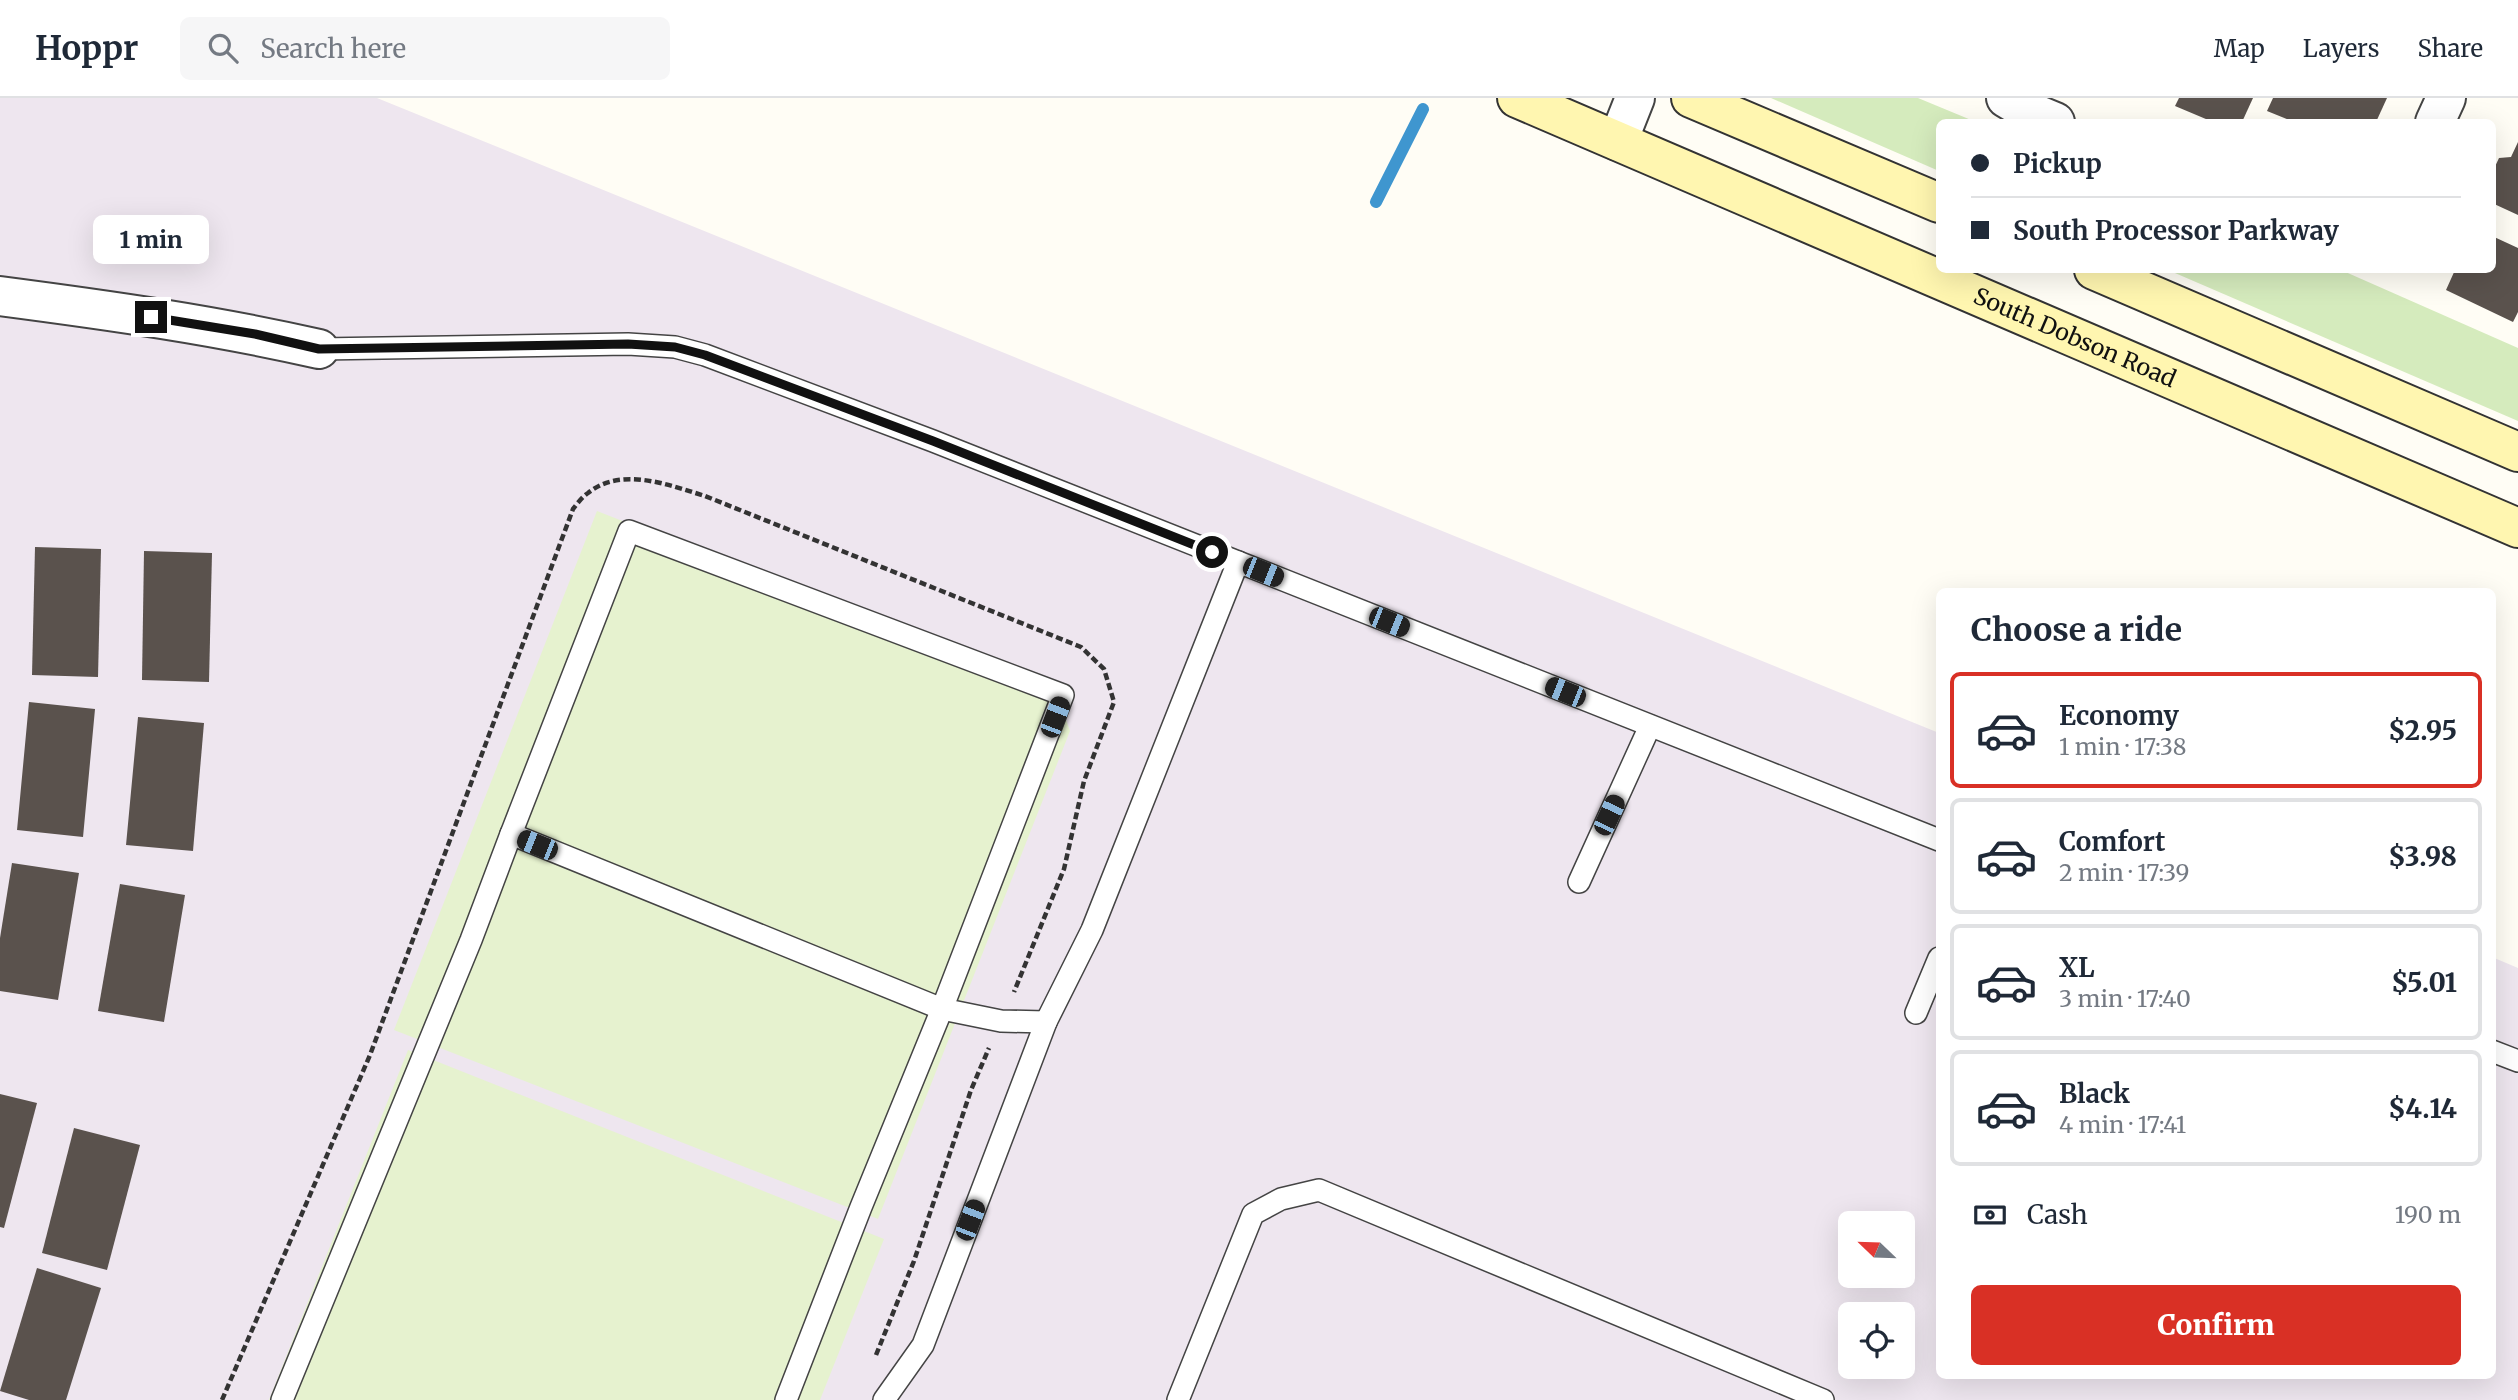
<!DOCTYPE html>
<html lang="en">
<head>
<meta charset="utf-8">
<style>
	:root { --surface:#fff; --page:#f6f6f7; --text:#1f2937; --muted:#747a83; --line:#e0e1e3; --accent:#d93025 }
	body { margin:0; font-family:Merriweather,serif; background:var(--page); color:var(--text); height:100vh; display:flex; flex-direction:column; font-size:26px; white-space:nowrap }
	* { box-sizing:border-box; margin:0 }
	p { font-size:23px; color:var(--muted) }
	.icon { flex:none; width:38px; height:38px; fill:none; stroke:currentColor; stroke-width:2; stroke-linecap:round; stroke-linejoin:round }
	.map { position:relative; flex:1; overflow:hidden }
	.sheet { position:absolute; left:1936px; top:490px; width:560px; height:791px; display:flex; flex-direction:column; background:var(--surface); border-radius:10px; box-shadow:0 7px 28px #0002 }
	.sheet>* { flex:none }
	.banner { position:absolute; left:1936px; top:21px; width:560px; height:154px; border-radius:10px; box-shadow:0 7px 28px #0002; display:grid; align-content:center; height:154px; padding:0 35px; background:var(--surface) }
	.needle { width:46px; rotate:293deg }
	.fabs { position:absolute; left:1838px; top:1113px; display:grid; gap:14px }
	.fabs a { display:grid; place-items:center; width:77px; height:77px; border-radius:10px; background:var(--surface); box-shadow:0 7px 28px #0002; font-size:35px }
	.end { position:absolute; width:32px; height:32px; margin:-16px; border:9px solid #111; background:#fff; box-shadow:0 0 0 4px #fff }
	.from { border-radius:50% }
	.bubble { position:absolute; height:49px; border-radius:10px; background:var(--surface); box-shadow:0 7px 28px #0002; font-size:23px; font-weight:800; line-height:49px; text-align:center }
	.car { position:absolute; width:21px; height:42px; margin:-21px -10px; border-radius:9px; box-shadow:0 0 5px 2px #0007; background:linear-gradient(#222 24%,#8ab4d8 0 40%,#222 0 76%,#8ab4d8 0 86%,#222 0) }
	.banner b { display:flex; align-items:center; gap:24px; height:66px; font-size:26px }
	.banner b+b { border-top:2px solid var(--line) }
	.banner i { width:18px; height:18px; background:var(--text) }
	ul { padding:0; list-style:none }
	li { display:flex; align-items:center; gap:21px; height:116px; margin:0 14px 10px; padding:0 21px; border:4px solid var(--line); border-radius:10px }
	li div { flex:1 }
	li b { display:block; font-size:26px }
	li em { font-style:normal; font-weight:800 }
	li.active { border-color:var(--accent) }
	li>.icon { width:63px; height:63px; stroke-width:1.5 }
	h2 { padding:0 35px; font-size:32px; line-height:84px }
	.pay { display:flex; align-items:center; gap:18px; height:77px; padding:0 35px; font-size:26px }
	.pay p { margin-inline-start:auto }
	.cta { display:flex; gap:14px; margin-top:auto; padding:14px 35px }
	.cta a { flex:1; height:80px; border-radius:10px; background:var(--accent); color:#fff; font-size:28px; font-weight:800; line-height:80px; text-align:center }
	header { display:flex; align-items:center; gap:42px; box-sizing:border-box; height:98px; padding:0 35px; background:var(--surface); border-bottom:2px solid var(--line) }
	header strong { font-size:33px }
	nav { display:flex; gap:38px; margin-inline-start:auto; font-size:24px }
	.search { width:490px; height:63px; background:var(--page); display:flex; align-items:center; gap:18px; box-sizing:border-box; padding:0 24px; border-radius:10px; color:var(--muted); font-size:26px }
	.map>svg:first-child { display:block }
	.industrial { fill:#eee6ef; fill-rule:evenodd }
	.green { fill:#d5ebbd }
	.pitch { fill:#e6f2cf }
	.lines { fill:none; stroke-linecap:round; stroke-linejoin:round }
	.stream { stroke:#3f96cf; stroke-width:12 }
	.building { fill:#5a524d }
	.lane-casing { stroke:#444; stroke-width:24 }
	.street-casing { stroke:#444; stroke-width:42 }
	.secondary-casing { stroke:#333; stroke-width:42 }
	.path { stroke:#333; stroke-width:4.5; stroke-dasharray:7 3.5; stroke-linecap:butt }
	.lane { stroke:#fff; stroke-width:21 }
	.street { stroke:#fff; stroke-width:38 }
	.secondary { stroke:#fff6b0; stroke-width:38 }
	.route { stroke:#111; stroke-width:9 }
	.labels { text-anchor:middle; stroke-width:7; stroke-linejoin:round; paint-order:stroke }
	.street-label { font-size:23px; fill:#111; stroke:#fff }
</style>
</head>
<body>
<header>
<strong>Hoppr</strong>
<div class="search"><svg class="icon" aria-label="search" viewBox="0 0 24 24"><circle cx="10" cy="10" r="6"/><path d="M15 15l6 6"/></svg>Search here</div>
<nav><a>Map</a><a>Layers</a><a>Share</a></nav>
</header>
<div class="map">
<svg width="2518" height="1302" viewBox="0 0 2518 1302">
	<rect width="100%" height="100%" fill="#fffdf5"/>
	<path class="industrial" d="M 0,0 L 377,0 L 1939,635 L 1939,1278 L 2492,1278 L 2492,859 L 2518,870 L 2518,1302 L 0,1302 ZM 1850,1125 L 1902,1125 L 1902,1178 L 1850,1178 ZM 1850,1216 L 1902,1216 L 1902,1269 L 1850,1269 Z"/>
	<g class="green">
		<polygon points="1771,0 1918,0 1976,24 1939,24 1939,73"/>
		<polygon points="2168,172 2341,172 2518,250 2518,323"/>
	</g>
	<g class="pitch">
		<polygon points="597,413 1056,593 1070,633 878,1121 394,932"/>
		<polygon points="408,952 884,1141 820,1302 269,1302"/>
	</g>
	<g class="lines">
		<polyline class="stream" points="1376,104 1423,11"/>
	</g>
	<g class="building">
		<polygon points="2179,0 2253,0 2242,24 2213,24 2175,8"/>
		<polygon points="2273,0 2387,0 2376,24 2294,24 2267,13"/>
		<polygon points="2518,44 2518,117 2492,105 2492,91 2496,81 2492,75 2499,60 2511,59"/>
		<polygon points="2492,138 2518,150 2518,214 2513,224 2446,192 2455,172 2492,172"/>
		<polygon points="35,449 101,451 98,579 32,577"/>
		<polygon points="144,453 212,455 209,584 142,582"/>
		<polygon points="29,604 95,611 83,739 17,732"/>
		<polygon points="138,619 204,625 193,753 126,747"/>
		<polygon points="12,765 79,775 58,902 0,893 0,840"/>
		<polygon points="120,786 185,797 164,924 98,913"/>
		<polygon points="0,996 37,1005 4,1130 0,1129"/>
		<polygon points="74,1030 140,1047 107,1172 42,1155"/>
		<polygon points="37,1170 101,1190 66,1302 29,1302 0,1293"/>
	</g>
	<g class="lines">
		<g class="lane-casing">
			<g id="lane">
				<polyline points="319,251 628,246 675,249 705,257 933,343 1939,742"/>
				<polyline points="511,736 629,433 1063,597 942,911 861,1109 786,1302"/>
				<polyline points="1579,784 1650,628"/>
				<polyline points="1916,915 1939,860"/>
				<polyline points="2492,953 2518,963"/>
				<polyline points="282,1302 471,842 511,736 942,911 1001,923 1046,924 1092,832 1238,464"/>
				<polyline points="884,1302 923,1247 1046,924"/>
				<polyline points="1178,1302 1253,1116 1281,1101 1319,1092 1823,1302"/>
			</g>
		</g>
		<g class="street-casing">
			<g id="street">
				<polyline points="2006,0 2026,12 2055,24"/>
				<polyline points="2435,24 2446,0"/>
				<polyline points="1618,43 1635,0"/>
				<path d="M 0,198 C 107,212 214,227 319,251"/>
			</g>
		</g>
		<g class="secondary-casing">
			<g id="secondary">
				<path id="s1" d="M 1517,0 L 2518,430"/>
				<polyline points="1691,0 1939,105"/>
				<polyline points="2094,172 2518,354"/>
			</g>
		</g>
		<g class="path">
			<polyline points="876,1257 914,1163 971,992 989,950"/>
			<path d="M 222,1302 L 370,957 L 573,411 C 577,406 582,399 588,395 C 621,368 669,387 705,398 L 1081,549 L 1104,571 L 1114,604 L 1084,683 L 1064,771 L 1014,894"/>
		</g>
		<use href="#lane" class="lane"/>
		<use href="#street" class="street"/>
		<use href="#secondary" class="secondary"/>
	</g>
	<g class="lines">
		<polyline class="route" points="151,219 255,236 319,251 628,246 675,249 705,257 933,343 1212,454"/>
	</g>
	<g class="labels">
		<g class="street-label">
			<text dy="8" stroke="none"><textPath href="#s1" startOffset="607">South Dobson Road</textPath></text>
		</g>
	</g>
</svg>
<div class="fabs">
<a><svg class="needle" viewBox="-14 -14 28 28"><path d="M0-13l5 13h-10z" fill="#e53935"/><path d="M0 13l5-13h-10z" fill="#747a83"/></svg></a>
<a><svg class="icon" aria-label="locate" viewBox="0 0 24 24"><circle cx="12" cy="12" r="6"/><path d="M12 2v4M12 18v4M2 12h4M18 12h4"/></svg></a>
</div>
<i class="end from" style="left:1212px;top:454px"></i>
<i class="end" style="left:151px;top:219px"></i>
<div class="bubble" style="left:93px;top:117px;width:116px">1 min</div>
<i class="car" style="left:1263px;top:474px;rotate:112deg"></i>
<i class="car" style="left:1389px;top:524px;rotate:112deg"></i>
<i class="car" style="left:1565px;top:594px;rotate:292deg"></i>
<i class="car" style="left:1055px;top:619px;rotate:21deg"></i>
<i class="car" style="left:1609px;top:717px;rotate:25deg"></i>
<i class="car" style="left:537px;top:747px;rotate:292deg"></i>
<i class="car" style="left:970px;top:1122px;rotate:21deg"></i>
<div class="banner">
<b><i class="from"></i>Pickup</b>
<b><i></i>South Processor Parkway</b>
</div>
<section class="sheet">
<h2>Choose a ride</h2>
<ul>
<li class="active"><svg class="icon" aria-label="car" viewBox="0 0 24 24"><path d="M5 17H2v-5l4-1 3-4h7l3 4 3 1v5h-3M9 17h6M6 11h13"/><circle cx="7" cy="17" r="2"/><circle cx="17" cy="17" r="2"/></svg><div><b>Economy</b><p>1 min · 17:38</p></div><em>$2.95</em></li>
<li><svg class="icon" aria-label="car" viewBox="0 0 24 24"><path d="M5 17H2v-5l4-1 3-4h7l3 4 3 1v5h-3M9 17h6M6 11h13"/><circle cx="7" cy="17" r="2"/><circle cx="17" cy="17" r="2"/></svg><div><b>Comfort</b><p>2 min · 17:39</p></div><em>$3.98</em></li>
<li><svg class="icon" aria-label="car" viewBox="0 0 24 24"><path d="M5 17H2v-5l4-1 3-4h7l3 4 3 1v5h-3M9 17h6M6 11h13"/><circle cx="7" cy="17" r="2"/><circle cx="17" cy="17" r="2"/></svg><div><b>XL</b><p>3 min · 17:40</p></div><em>$5.01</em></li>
<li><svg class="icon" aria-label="car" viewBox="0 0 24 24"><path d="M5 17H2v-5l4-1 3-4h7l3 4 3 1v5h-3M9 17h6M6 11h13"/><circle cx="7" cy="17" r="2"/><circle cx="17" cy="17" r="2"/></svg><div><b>Black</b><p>4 min · 17:41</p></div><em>$4.14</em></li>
</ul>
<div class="pay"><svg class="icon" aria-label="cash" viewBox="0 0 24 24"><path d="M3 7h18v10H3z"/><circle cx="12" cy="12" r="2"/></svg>Cash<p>190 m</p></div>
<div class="cta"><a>Confirm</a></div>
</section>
</div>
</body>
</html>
